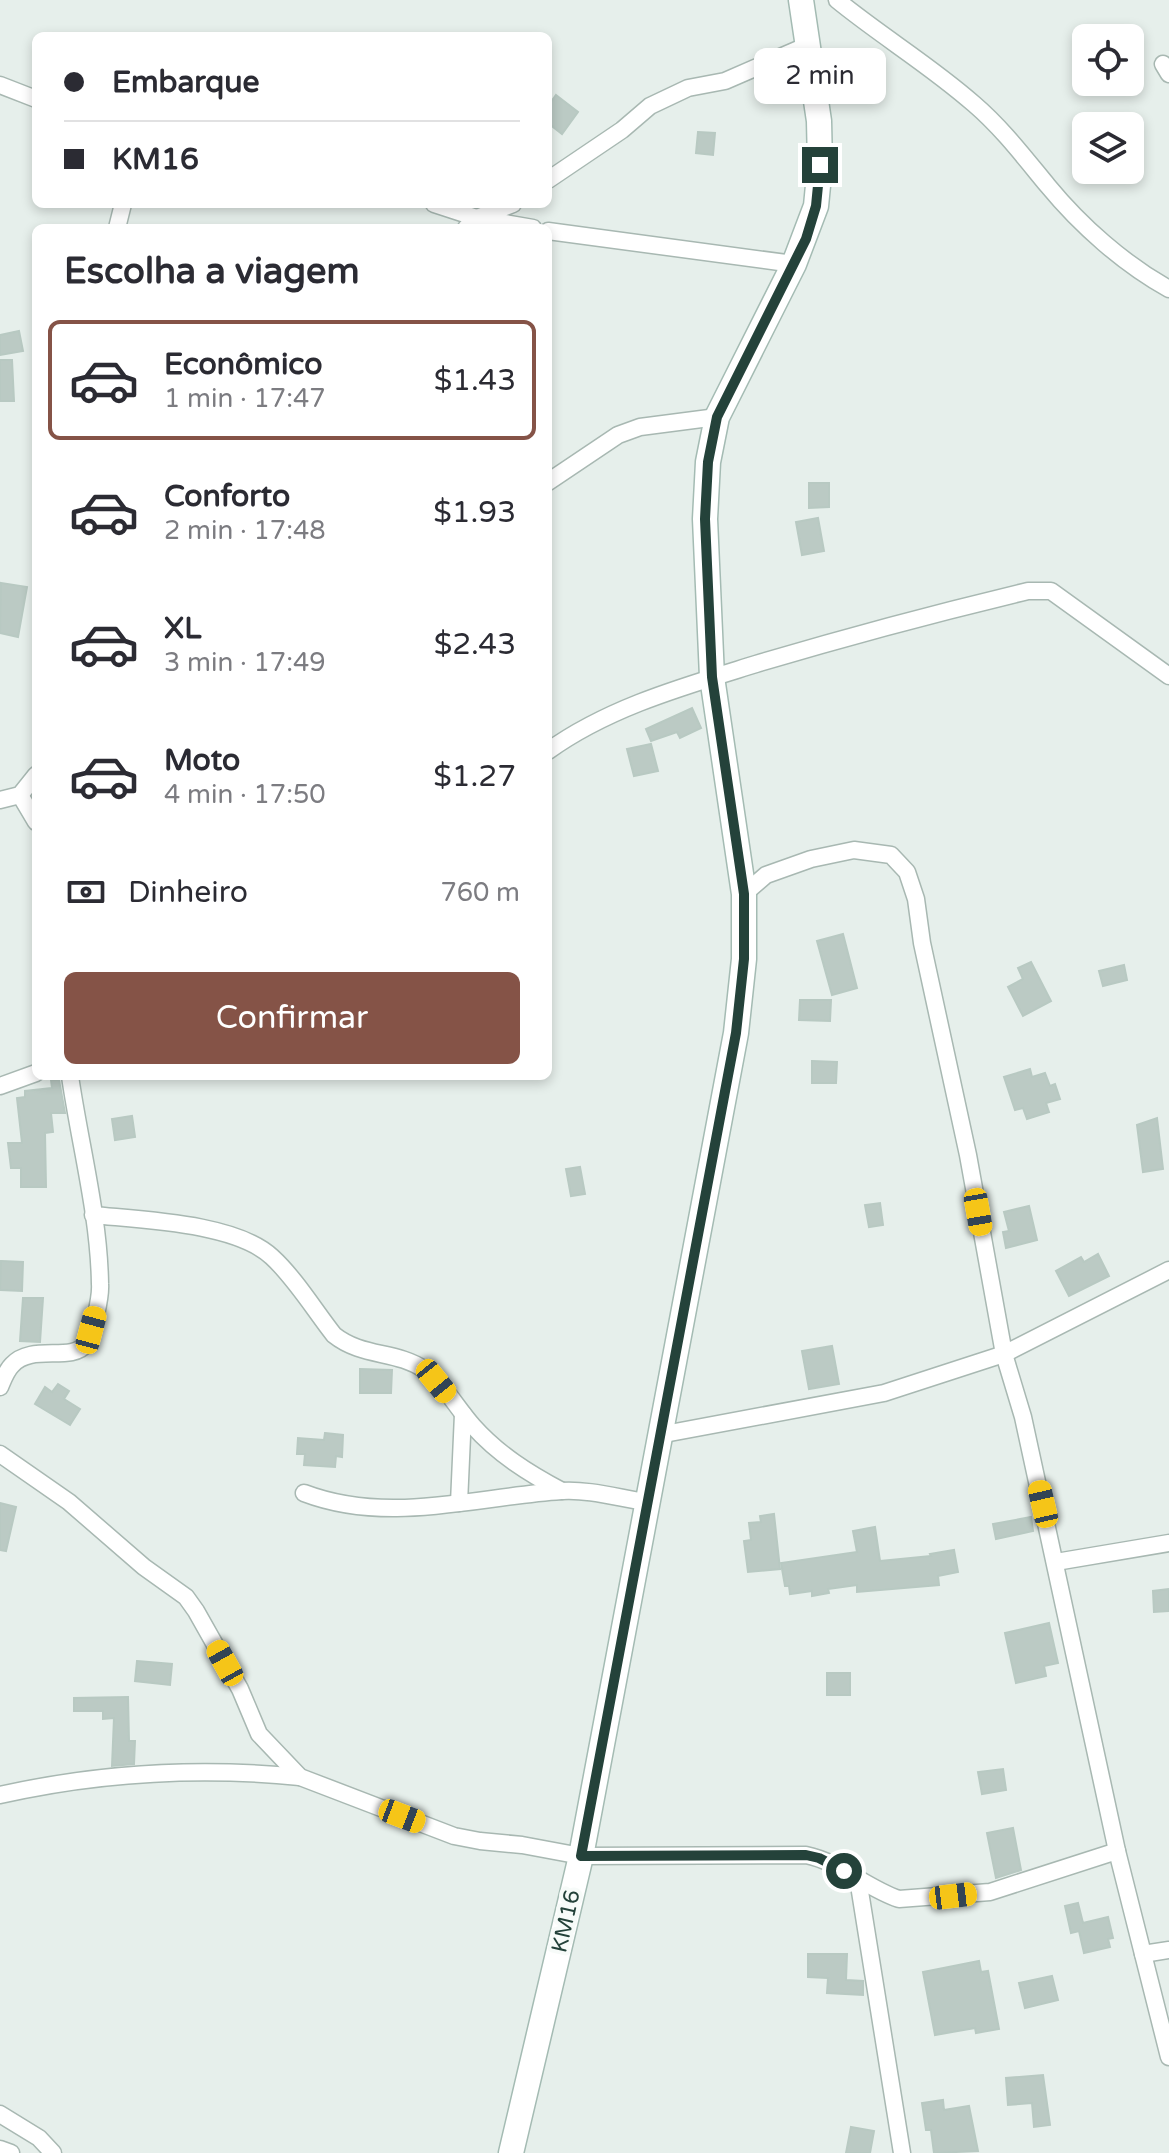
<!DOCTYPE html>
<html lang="pt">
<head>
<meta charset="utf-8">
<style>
	:root { --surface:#fff; --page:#f2f2f3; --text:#2b2b33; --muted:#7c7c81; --line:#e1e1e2; --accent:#855347 }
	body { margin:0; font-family:"Varela Round",sans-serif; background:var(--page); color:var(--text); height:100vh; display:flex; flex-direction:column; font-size:30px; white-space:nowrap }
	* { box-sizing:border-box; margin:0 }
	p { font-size:26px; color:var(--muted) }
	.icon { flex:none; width:44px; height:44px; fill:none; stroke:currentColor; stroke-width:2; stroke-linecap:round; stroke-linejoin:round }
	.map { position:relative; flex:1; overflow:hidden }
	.panel { position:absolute; left:32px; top:224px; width:520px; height:856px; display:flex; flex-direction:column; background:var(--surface); border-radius:12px; box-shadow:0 4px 12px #0003 }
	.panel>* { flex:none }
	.top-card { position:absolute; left:32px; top:32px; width:520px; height:176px; border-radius:12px; box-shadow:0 4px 12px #0003; display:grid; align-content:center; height:176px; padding:0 32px; background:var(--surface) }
	.fabs { position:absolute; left:1072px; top:24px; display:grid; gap:16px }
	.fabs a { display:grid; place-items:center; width:72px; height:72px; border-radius:12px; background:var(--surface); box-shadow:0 4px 12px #0003; font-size:40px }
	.end { position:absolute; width:36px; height:36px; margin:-18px; border:10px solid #24423a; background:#fff; box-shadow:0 0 0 4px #fff }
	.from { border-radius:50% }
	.bubble { position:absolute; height:56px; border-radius:12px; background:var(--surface); box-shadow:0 4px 12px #0003; font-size:26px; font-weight:600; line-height:56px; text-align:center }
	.car { position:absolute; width:24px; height:48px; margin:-24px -12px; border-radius:10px; box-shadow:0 0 6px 2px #0007; background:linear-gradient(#f5c518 24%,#345 0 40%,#f5c518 0 76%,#345 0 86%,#f5c518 0) }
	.top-card b { display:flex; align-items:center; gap:28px; height:76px; font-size:30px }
	.top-card b+b { border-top:2px solid var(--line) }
	.top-card i { width:20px; height:20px; background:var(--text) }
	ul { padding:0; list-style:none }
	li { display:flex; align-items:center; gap:24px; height:120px; margin:0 16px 12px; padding:0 16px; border:4px solid transparent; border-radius:12px }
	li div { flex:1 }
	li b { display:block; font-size:30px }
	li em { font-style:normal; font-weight:600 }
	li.current { border-color:var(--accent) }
	li>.icon { width:72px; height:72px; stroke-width:1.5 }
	h2 { padding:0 32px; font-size:36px; line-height:96px }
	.pay { display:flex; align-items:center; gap:20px; height:88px; padding:0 32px; font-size:30px }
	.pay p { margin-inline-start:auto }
	.cta { display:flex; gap:16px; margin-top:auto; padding:16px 32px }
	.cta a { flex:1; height:92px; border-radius:12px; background:var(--accent); color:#fff; font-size:32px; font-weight:600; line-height:92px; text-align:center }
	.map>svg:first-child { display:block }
	.building { fill:#bbcac4; stroke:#b8c9c2; stroke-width:2 }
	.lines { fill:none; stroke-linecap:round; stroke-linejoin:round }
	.street-casing { stroke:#a8b8b2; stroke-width:19 }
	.secondary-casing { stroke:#a4bbb3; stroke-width:27 }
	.street { stroke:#fff; stroke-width:16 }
	.secondary { stroke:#fff; stroke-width:24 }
	.route { stroke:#24423a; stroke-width:10 }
	.labels { text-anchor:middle; stroke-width:8; stroke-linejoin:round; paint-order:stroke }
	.street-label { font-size:22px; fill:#24423a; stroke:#f7fbf9 }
</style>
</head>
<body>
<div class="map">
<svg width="1169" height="2153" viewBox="0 0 1169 2153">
	<rect width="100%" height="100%" fill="#e6efeb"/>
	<g class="building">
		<polygon points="556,95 578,112 562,134 548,123 548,106"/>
		<polygon points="698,132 715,133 713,155 696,153"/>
		<polygon points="19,331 23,351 0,355 0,335"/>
		<polygon points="0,360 12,360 14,401 0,401"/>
		<polygon points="809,483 829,483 829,507 809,508"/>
		<polygon points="818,518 824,551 802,555 796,522"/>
		<polygon points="1,583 27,587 18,637 0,633"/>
		<polygon points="692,708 701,728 680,738 677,732 651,741 646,729"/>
		<polygon points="651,744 658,771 634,776 627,749"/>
		<polygon points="843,934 857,988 832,995 817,941"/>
		<polygon points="1031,962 1051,1001 1023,1016 1008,987 1023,979 1018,968"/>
		<polygon points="1124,965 1127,980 1103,986 1099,971"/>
		<polygon points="800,1000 831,1000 830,1021 799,1020"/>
		<polygon points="812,1061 837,1062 836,1083 812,1083"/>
		<polygon points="1030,1069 1032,1077 1045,1073 1050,1086 1055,1084 1060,1099 1046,1103 1049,1112 1027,1119 1023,1108 1015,1110 1004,1077"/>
		<polygon points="51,1080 59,1080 65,1113 51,1113 53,1132 45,1133 46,1187 21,1187 21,1168 11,1168 8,1143 22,1143 17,1098 25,1097 25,1091 52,1088"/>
		<polygon points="132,1116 135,1137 115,1140 112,1119"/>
		<polygon points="1157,1118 1163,1169 1143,1172 1137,1125"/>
		<polygon points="580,1167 585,1194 571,1196 566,1169"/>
		<polygon points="880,1203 883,1225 869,1227 865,1205"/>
		<polygon points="1029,1206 1037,1240 1006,1248 1003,1232 1009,1231 1004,1212"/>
		<polygon points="1098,1254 1109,1276 1069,1296 1056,1271 1081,1257 1084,1262"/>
		<polygon points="1,1261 23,1262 22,1291 0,1290"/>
		<polygon points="23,1298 43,1298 40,1342 20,1341"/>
		<polygon points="832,1346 839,1384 809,1389 802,1351"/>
		<polygon points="360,1369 392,1370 391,1393 360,1393"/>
		<polygon points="58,1384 69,1391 64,1399 80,1409 70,1425 35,1404 45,1387 52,1392"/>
		<polygon points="325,1433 343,1435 342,1457 336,1456 335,1467 304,1465 305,1454 297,1454 298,1438 324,1440"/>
		<polygon points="0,1503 16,1507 6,1551 0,1550"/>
		<polygon points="774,1514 780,1569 748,1572 744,1541 751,1540 749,1523 761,1522 760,1516"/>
		<polygon points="1031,1517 1033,1531 996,1539 993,1524"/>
		<polygon points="875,1527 880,1561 931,1556 930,1554 954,1550 958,1572 938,1576 939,1585 857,1592 857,1585 828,1589 829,1593 812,1596 812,1591 790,1594 789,1586 785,1586 781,1563 857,1552 853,1531"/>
		<polygon points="1169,1589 1169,1611 1154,1612 1153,1591"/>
		<polygon points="1049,1623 1058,1663 1044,1666 1046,1676 1016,1683 1005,1633"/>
		<polygon points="137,1661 172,1664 170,1685 135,1681"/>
		<rect x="827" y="1673" width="23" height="22"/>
		<polygon points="128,1697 129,1741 135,1741 134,1764 112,1766 114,1718 103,1719 103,1711 74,1711 74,1698"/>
		<polygon points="1003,1769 1006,1790 982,1794 978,1772"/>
		<polygon points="1013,1828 1021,1870 996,1878 987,1833"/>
		<polygon points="1078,1903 1083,1923 1108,1917 1113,1938 1108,1939 1110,1947 1084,1953 1079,1931 1071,1933 1065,1906"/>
		<polygon points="808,1954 847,1954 846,1980 863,1981 863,1995 827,1993 828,1978 808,1977"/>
		<polygon points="979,1961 981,1972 988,1971 999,2029 976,2033 975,2028 935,2035 923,1972"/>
		<polygon points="1052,1976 1058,2000 1025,2008 1019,1983"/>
		<polygon points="1043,2075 1050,2125 1034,2127 1032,2103 1008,2105 1006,2078"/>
		<polygon points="943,2100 944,2110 969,2106 978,2151 934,2153 931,2130 926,2130 922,2103"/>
		<polygon points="851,2127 874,2131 870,2153 846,2153"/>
	</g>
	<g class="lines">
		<g class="street-casing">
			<g id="street">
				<path d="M 837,0 C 881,36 931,66 974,104 C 1002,128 1024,157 1048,186 C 1081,226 1124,264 1169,289"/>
				<polyline points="1163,64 1169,74"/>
				<polyline points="0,85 36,99"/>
				<polyline points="548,180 622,130 650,106 688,88 725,81 808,45"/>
				<polyline points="434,204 477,218 533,228"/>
				<polyline points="117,228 123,204"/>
				<polyline points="466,228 477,218 513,204"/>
				<polyline points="548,231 794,264"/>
				<polyline points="548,482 618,435 640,427 717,417"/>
				<path d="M 548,751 C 609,707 685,686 756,664 C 846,637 936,613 1028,591 L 1051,591 L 1169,676"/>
				<polyline points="20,795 36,822"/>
				<polyline points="0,800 20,795 36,775"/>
				<polyline points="744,894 766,875 811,859 854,850 891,855 907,872 916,899 922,943 968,1155 1004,1354 1023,1417 1117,1851 1169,2057"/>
				<polyline points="0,1086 36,1073"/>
				<path d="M 93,1215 C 142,1220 236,1223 272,1257 C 295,1278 315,1311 334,1335 C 363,1358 396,1350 425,1370 C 444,1384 457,1408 473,1426 C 498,1454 528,1473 562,1491"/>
				<path d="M 0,1387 C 3,1380 6,1371 12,1365 C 32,1343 71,1363 86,1344 C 93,1334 101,1296 100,1284 C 99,1215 80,1145 70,1076"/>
				<polyline points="659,1435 884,1393 1004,1354 1169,1270"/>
				<path d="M 0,1454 L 69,1502 L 144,1567 L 186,1597 L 196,1611 L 240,1689 L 259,1734 L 300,1777 L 454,1836 L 480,1841 L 522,1845 L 581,1856 L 806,1855 C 840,1862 866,1888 899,1899 L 990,1892 L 1117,1851"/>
				<path d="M 304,1493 C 388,1525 474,1497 561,1491 C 588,1489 619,1498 646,1502"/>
				<polyline points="459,1503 463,1414"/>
				<polyline points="1056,1562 1169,1543"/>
				<path d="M 0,1795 C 98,1773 200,1767 300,1777"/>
				<polyline points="858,1879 902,2153"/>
				<polyline points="1143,1954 1169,1950"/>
				<polyline points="0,2114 39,2138 53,2153"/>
				<polyline points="0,2149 11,2153"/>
			</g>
		</g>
		<g class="secondary-casing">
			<polyline id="secondary" points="511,2153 581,1856 736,1033 744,959 744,894 712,677 705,519 708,462 717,417 794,264 816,206 820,165 819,121 801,0"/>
		</g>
		<use href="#street" class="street"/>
		<use href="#secondary" class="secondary"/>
	</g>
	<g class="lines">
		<polyline class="route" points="820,165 816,206 806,239 717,417 708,462 705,519 712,677 744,894 744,959 736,1033 581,1856 806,1855 819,1858 844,1871"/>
	</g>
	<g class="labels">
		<g class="street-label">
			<text transform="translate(565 1921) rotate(-77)" y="8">KM16</text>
		</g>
	</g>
</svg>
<div class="fabs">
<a><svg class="icon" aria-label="locate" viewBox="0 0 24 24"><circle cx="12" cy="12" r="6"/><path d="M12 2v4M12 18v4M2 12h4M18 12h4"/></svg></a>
<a><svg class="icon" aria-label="layers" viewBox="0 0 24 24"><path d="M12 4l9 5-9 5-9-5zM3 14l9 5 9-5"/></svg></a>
</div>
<i class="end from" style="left:844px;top:1871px"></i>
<i class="end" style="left:820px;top:165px"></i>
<div class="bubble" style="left:754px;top:48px;width:132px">2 min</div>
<i class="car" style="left:978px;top:1212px;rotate:170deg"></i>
<i class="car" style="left:91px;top:1330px;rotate:15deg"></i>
<i class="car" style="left:436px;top:1381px;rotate:141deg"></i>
<i class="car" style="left:1043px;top:1504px;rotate:347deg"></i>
<i class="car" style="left:225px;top:1663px;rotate:331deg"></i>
<i class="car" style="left:402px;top:1816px;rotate:111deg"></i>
<i class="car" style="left:953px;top:1896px;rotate:83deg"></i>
<div class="top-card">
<b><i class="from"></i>Embarque</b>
<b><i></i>KM16</b>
</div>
<section class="panel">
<h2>Escolha a viagem</h2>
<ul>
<li class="current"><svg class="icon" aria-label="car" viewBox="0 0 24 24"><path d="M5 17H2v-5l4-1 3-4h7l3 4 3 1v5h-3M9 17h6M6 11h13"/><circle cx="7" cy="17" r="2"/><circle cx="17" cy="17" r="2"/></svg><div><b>Econômico</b><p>1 min · 17:47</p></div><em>$1.43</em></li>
<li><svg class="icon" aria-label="car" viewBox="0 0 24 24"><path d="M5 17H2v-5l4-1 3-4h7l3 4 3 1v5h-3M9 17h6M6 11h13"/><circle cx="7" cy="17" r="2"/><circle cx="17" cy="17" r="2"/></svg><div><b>Conforto</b><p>2 min · 17:48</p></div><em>$1.93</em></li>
<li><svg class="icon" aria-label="car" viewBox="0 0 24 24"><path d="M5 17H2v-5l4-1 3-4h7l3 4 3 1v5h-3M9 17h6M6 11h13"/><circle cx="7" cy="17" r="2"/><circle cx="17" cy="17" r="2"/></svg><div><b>XL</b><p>3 min · 17:49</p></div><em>$2.43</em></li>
<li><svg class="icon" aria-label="car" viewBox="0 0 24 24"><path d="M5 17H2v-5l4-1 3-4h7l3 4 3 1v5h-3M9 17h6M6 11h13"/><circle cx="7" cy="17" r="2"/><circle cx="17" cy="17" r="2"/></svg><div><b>Moto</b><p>4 min · 17:50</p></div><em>$1.27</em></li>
</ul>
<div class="pay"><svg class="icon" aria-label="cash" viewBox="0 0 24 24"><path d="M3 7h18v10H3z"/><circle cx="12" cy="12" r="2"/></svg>Dinheiro<p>760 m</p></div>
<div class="cta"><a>Confirmar</a></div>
</section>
</div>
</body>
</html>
